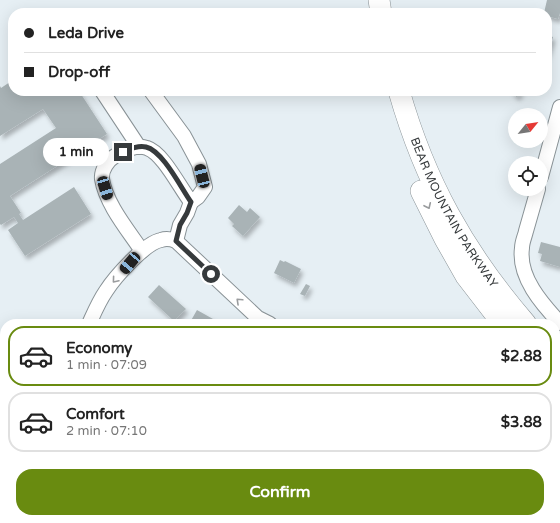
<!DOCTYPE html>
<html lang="en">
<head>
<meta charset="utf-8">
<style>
	:root { --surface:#fff; --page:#f2f2f2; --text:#222; --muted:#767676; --line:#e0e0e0; --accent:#698b10 }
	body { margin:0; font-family:"Varela Round",sans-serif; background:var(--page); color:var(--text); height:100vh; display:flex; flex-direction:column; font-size:15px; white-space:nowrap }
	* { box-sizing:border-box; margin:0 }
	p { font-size:13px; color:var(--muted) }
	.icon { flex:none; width:22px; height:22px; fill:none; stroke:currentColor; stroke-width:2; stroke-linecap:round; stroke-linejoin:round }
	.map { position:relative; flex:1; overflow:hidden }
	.details { position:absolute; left:0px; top:319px; width:560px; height:204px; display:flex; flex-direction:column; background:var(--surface); border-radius:16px 16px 0 0; box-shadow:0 4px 16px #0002 }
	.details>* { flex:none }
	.banner { position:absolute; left:8px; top:8px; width:544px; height:88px; border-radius:16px; box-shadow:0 4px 16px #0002; display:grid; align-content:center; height:88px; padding:0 16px; background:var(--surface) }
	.needle { width:26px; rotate:60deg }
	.buttons { position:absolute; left:508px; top:108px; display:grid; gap:8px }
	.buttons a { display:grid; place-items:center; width:40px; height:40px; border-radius:50%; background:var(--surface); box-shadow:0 4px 16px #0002; font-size:20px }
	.end { position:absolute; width:18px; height:18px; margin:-9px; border:5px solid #363a3c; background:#fff; box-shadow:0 0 0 2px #fff }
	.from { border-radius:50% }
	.bubble { position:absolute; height:28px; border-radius:14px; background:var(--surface); box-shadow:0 4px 16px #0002; font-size:13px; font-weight:800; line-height:28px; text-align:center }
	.car { position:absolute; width:12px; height:24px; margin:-12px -6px; border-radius:5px; box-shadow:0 0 3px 1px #0007; background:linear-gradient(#222 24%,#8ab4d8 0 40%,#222 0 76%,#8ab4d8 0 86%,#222 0) }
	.banner b { display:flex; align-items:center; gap:14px; height:38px; font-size:15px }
	.banner b+b { border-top:1px solid var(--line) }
	.banner i { width:10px; height:10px; background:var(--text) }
	ul { padding:7px 0 0; list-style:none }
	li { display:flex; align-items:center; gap:12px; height:60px; margin:0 8px 6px; padding:0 8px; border:2px solid var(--line); border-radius:16px }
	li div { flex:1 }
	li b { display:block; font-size:15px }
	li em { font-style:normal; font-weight:800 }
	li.on { border-color:var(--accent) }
	li>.icon { width:36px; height:36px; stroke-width:1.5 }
	.button { display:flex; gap:8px; margin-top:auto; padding:8px 16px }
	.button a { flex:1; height:46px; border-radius:16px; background:var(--accent); color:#fff; font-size:16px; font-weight:800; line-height:46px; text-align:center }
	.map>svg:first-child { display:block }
	.building { fill:#a9b3b6; filter:url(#shadow) }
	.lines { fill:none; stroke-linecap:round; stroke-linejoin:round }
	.minor-casing { stroke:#899296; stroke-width:16 }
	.highway-casing { stroke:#899296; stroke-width:22 }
	.minor { stroke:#fff; stroke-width:14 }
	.highway { stroke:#fff; stroke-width:21 }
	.oneway { stroke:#9a9c9e }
	.route { stroke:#363a3c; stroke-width:5 }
	.labels { text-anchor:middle; stroke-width:4; stroke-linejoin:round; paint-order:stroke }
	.street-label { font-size:12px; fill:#363a3c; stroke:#fff }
</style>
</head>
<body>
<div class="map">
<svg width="560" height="523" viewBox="0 0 560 523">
	<defs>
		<filter id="shadow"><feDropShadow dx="2.5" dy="4" stdDeviation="2" flood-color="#0004"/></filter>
	</defs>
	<rect width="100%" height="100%" fill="#e6eff4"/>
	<g class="building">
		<polygon points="547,0 560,0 560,13 558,19 547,16 547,13 544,13"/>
		<polygon points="547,35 553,37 547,57"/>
		<polygon points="13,80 13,91 79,91 107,134 10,196 21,213 19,214 23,220 74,187 91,214 25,256 8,230 18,223 14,217 1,225 0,224 0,164 56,128 43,109 0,136 0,86 1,88"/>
		<polygon points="510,91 522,91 517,97"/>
		<polygon points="239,205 247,212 250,208 260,217 243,236 232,226 234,224 228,218"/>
		<polygon points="541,242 560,247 560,267 540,261 542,254 538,253"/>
		<polygon points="280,260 284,262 285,261 301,269 294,283 274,273"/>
		<polygon points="306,284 310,286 305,296 300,294"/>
		<polygon points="159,285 186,309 174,321 148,297"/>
		<polygon points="197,310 213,319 212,320 219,324 189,324"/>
		<polygon points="3,419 5,420 5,430 2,430"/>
		<polygon points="343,518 360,518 359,523 342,521"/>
		<polygon points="369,518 386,518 386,523 368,523"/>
		<polygon points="398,518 414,521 414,523 397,523"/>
		<polygon points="527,518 543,518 546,520 545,523 526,523"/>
	</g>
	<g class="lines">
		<g class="minor-casing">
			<g id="minor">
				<polyline points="102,91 139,147"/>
				<polyline points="541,177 560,107"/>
				<path d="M 538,189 C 534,203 530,217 526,231 C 525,236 522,242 522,248 C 518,277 542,304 560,323"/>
				<polyline points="176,241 180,225 187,213 191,202"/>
				<path d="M 142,251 C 128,230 106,204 102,179 C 101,170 108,160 115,156 C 124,151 136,144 147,148 C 163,153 180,188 191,202 L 198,197 L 205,187 L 199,164 L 184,136 L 151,91"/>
				<path d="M 89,324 C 94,313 99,301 106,291 C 115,277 145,243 161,240 C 167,238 171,239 176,241 L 258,318 L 270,324"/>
				<polyline points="555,406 560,400"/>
				<polyline points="0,492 5,493"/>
				<polyline points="76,518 82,523"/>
				<polyline points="163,518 198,523"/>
				<polyline points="499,523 501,518"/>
			</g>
		</g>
		<g class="highway-casing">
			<g id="highway">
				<polyline points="379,0 381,13"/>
				<path id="s1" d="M 399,91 C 425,182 464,252 526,324"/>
				<polyline points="421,191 445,239 466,276 503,324"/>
				<polyline points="555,355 560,360"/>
				<polyline points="555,384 560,390"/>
			</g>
		</g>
		<use href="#minor" class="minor"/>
		<use href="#highway" class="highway"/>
	</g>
	<defs><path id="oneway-chevron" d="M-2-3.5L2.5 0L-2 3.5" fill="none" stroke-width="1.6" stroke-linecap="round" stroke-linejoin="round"/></defs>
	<g class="oneway">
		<use href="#oneway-chevron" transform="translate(428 206) rotate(65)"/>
		<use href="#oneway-chevron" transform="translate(115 280) rotate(130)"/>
		<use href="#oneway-chevron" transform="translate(239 301) rotate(-137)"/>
	</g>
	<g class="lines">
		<path class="route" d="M 123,152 C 130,149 138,145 146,147 C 163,151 181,188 191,202 L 187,213 L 180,225 L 176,241 L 211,274"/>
	</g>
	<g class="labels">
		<g class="street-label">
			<text dy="4" stroke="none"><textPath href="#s1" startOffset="134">BEAR MOUNTAIN PARKWAY</textPath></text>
		</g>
	</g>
</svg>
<div class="buttons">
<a><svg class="needle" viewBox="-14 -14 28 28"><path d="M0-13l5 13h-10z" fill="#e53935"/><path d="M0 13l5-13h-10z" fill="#767676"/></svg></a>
<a><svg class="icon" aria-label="locate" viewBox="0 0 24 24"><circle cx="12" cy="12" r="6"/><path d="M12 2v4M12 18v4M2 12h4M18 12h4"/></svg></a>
</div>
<i class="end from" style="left:211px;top:274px"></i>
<i class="end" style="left:123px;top:152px"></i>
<div class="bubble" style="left:43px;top:138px;width:66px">1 min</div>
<i class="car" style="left:202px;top:176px;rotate:346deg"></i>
<i class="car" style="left:105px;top:188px;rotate:163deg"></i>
<i class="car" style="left:130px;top:263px;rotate:220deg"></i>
<div class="banner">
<b><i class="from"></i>Leda Drive</b>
<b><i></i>Drop-off</b>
</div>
<section class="details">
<ul>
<li class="on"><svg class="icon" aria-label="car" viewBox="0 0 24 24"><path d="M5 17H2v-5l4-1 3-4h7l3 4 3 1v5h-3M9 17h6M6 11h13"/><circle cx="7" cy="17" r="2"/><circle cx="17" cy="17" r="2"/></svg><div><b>Economy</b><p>1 min · 07:09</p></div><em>$2.88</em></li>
<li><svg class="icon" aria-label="car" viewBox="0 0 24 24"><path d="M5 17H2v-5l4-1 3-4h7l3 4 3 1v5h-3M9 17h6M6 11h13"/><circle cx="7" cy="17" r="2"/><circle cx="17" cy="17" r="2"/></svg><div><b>Comfort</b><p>2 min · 07:10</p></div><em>$3.88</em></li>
</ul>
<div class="button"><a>Confirm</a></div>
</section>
</div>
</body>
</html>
